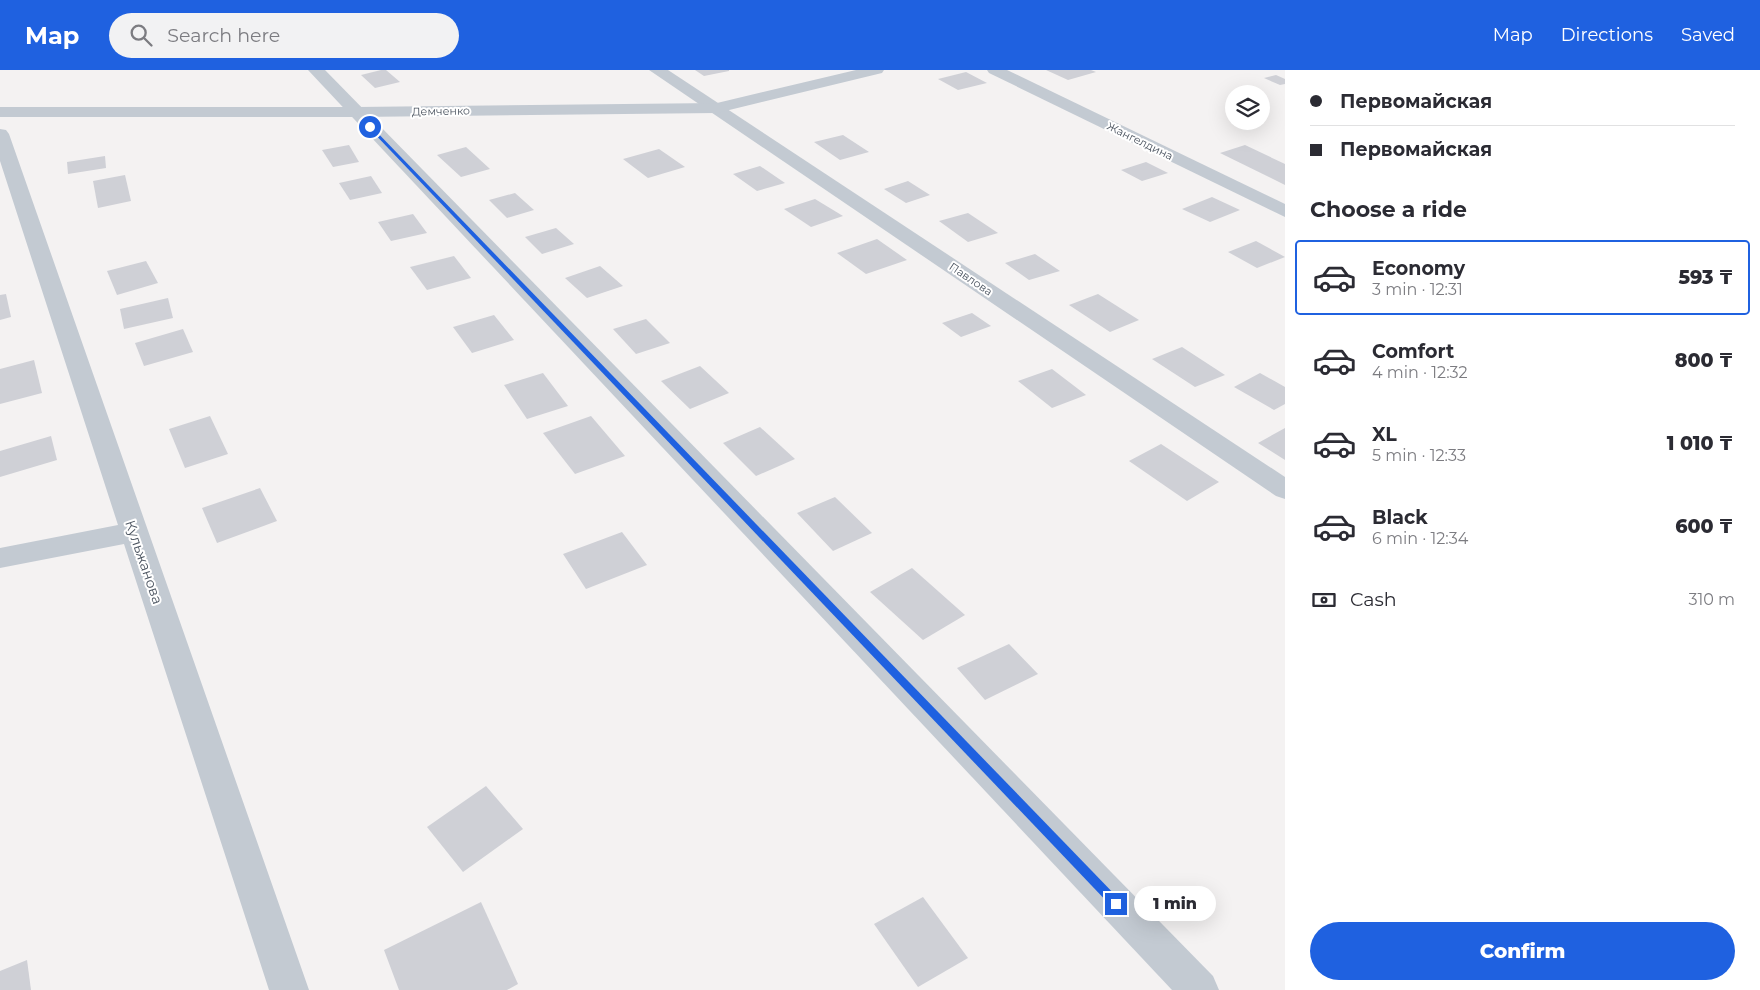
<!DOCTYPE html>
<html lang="en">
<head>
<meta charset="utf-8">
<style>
	:root { --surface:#fff; --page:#f2f2f3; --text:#2b2b33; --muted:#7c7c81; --line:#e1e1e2; --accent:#1f61e0 }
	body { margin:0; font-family:Montserrat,sans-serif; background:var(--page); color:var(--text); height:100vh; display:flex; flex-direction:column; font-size:19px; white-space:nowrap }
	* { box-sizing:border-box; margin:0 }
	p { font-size:16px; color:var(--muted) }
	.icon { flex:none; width:28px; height:28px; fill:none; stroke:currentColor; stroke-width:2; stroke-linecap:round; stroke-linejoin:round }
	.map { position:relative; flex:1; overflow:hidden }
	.side { display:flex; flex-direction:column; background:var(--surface); width:475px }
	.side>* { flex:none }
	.banner { display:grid; align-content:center; height:110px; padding:0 25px; background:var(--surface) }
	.fabs { position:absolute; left:1225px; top:15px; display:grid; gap:10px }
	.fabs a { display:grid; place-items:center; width:45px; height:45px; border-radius:50%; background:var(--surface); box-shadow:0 5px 20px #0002; font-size:25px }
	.end { position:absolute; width:22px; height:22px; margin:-11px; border:6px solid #1f61e0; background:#fff; box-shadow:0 0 0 2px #fff }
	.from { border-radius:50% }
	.bubble { position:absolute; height:35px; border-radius:18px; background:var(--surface); box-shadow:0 5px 20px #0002; font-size:16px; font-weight:800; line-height:35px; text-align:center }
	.banner b { display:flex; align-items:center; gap:18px; height:48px; font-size:19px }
	.banner b+b { border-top:1px solid var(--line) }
	.banner i { width:12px; height:12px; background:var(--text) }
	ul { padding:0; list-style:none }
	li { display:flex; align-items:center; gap:15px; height:75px; margin:0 10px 8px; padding:0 15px; border:2px solid transparent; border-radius:5px }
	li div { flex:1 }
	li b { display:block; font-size:19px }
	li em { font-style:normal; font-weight:800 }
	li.selected { border-color:var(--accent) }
	li>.icon { width:45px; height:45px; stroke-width:1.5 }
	h2 { padding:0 25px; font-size:22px; line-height:60px }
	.pay { display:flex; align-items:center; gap:12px; height:55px; padding:0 25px; font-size:19px }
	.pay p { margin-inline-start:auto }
	.primary-button { display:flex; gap:10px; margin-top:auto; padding:10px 25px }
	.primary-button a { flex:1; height:58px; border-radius:30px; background:var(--accent); color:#fff; font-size:20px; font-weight:800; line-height:58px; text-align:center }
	header { display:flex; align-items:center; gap:30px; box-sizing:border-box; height:70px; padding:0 25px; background:var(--accent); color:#fff }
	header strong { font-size:24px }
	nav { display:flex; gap:28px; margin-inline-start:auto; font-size:18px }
	.search { width:350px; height:45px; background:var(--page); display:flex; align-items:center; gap:12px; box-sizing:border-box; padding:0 18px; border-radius:28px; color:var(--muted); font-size:19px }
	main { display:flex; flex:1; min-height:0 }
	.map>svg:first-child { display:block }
	.building { fill:#cfd0d6 }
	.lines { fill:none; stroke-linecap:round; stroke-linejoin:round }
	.minor { fill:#c3cad2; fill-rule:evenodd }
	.tertiary { fill:#c3cad2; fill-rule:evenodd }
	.route { fill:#1f61e0 }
	.labels { text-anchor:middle; stroke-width:4; stroke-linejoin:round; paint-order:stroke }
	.far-street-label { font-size:11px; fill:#4a535f; stroke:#fff }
	.street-label { font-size:14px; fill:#4a535f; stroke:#fff }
</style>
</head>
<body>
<header>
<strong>Map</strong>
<div class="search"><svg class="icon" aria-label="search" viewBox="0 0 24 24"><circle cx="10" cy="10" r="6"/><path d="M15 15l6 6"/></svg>Search here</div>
<nav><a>Map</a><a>Directions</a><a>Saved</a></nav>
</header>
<main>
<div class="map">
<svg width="1285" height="920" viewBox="0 0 1285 920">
	<rect width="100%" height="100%" fill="#f4f2f2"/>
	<g class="building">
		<polygon points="381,0 386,0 400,12 375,18 361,5"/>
		<polygon points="695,0 729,0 729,1 704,6"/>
		<polygon points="1046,0 1091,0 1096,2 1068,10"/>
		<polygon points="966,2 987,13 958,20 938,9"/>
		<polygon points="1276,5 1285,9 1285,14 1280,15 1264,8"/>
		<polygon points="843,65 869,82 840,90 814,72"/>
		<polygon points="349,75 359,92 333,97 322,80"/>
		<polygon points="1245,75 1285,94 1285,115 1220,83"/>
		<polygon points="466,77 490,99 461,107 437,85"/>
		<polygon points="659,79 685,97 648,108 623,89"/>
		<polygon points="105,86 106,98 68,104 67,92"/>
		<polygon points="1146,92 1168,103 1142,111 1121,100"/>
		<polygon points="760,96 785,113 757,121 733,104"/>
		<polygon points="125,105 131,131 98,138 93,111"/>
		<polygon points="371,106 382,123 350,130 339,113"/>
		<polygon points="908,111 930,125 906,133 884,119"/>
		<polygon points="515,123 534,140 507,148 489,130"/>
		<polygon points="1212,127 1240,140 1210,152 1182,139"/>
		<polygon points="815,129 843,146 811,157 784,139"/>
		<polygon points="968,143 998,163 968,172 939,151"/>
		<polygon points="413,144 427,163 391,171 378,152"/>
		<polygon points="556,158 574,174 542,184 525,167"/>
		<polygon points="877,169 907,190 866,204 837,183"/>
		<polygon points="1256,171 1285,187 1257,198 1228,182"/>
		<polygon points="1035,184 1060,201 1029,210 1005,193"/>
		<polygon points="454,186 471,208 427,220 410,197"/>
		<polygon points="146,191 158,213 117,225 107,201"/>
		<polygon points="600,196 623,216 587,228 565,208"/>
		<polygon points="6,224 11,247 0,250 0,225"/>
		<polygon points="1098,224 1139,250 1110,262 1069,235"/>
		<polygon points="168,228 173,248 124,259 120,239"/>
		<polygon points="972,243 991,256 961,267 942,253"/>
		<polygon points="494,245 514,270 472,283 453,257"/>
		<polygon points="646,249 670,273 636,284 613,259"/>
		<polygon points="183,259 193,282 144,296 135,273"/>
		<polygon points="1182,277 1225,305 1195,317 1152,289"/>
		<polygon points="34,290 42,323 0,334 0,299"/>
		<polygon points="700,296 729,323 690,339 661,311"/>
		<polygon points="1052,299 1086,325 1052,338 1018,311"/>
		<polygon points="543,303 568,336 527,349 504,315"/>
		<polygon points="1260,303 1285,317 1285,334 1274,340 1234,317"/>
		<polygon points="210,346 228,384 185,398 169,359"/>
		<polygon points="591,346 625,386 575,404 543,363"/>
		<polygon points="760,357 795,389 756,406 723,373"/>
		<polygon points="1285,358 1285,390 1258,373"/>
		<polygon points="51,366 57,390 0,407 0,381"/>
		<polygon points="1161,374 1219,412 1187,431 1129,391"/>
		<polygon points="260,418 277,451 217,473 202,438"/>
		<polygon points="835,427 872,463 833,481 797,443"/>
		<polygon points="622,462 647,495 586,519 563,484"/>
		<polygon points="912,498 965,545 923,570 870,522"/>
		<polygon points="1009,574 1038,604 985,630 957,598"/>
		<polygon points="486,716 523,759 463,802 427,757"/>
		<polygon points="923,827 968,888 918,917 874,854"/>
		<polygon points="481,832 518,914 507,920 399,920 384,880"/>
		<polygon points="27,890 31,920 0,920 0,901"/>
	</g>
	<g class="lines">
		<g class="minor">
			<polygon points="308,0 325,0 1213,906 1219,920 1172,920"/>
			<polygon points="649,0 668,0 1285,407 1285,429 1276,426"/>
			<polygon points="987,0 1007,0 1285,134 1285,147 989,3"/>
			<polygon points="0,59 6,60 9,64 309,920 269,920 124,474 0,498 0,478 118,455 0,91"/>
		</g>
		<polygon class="tertiary" points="856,0 884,0 882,3 717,43 357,47 0,47 0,37 357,37 717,33"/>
	</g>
	<polygon class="route" points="370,55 1120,830 1121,834 1120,837 1116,839 1112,837 369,58"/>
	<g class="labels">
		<g class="far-street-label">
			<text transform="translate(441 41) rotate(-1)" y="4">Демченко</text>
			<text transform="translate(1140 71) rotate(26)" y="4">Жангелдина</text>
			<text transform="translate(971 209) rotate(34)" y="4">Павлова</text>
		</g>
		<g class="street-label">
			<text transform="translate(144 492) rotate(71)" y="5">Кульжанова</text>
		</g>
	</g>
</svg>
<div class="fabs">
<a><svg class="icon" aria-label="layers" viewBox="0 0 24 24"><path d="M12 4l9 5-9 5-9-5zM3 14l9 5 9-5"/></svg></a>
</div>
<i class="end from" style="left:370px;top:57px"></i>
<i class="end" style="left:1116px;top:834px"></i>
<div class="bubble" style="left:1134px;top:816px;width:82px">1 min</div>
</div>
<section class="side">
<div class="banner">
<b><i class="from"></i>Первомайская</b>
<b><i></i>Первомайская</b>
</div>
<h2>Choose a ride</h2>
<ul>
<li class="selected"><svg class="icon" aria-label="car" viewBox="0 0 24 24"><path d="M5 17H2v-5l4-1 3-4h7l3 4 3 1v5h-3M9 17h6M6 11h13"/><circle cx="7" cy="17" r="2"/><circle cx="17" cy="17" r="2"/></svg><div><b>Economy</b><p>3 min · 12:31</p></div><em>593 ₸</em></li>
<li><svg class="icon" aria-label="car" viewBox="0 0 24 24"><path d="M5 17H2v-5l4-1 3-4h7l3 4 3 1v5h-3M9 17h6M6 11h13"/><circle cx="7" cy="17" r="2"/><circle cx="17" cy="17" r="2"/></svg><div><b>Comfort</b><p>4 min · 12:32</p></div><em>800 ₸</em></li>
<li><svg class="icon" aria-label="car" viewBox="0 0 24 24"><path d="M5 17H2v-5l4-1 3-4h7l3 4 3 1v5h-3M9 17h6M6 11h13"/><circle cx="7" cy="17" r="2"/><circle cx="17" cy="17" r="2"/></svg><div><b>XL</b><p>5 min · 12:33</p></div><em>1 010 ₸</em></li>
<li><svg class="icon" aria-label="car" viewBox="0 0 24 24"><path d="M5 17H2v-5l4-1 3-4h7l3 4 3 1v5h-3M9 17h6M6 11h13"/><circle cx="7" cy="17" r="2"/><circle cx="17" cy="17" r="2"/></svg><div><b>Black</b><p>6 min · 12:34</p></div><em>600 ₸</em></li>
</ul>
<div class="pay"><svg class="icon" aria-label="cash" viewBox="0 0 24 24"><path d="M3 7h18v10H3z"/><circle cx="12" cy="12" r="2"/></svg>Cash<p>310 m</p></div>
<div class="primary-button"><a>Confirm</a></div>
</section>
</main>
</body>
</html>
